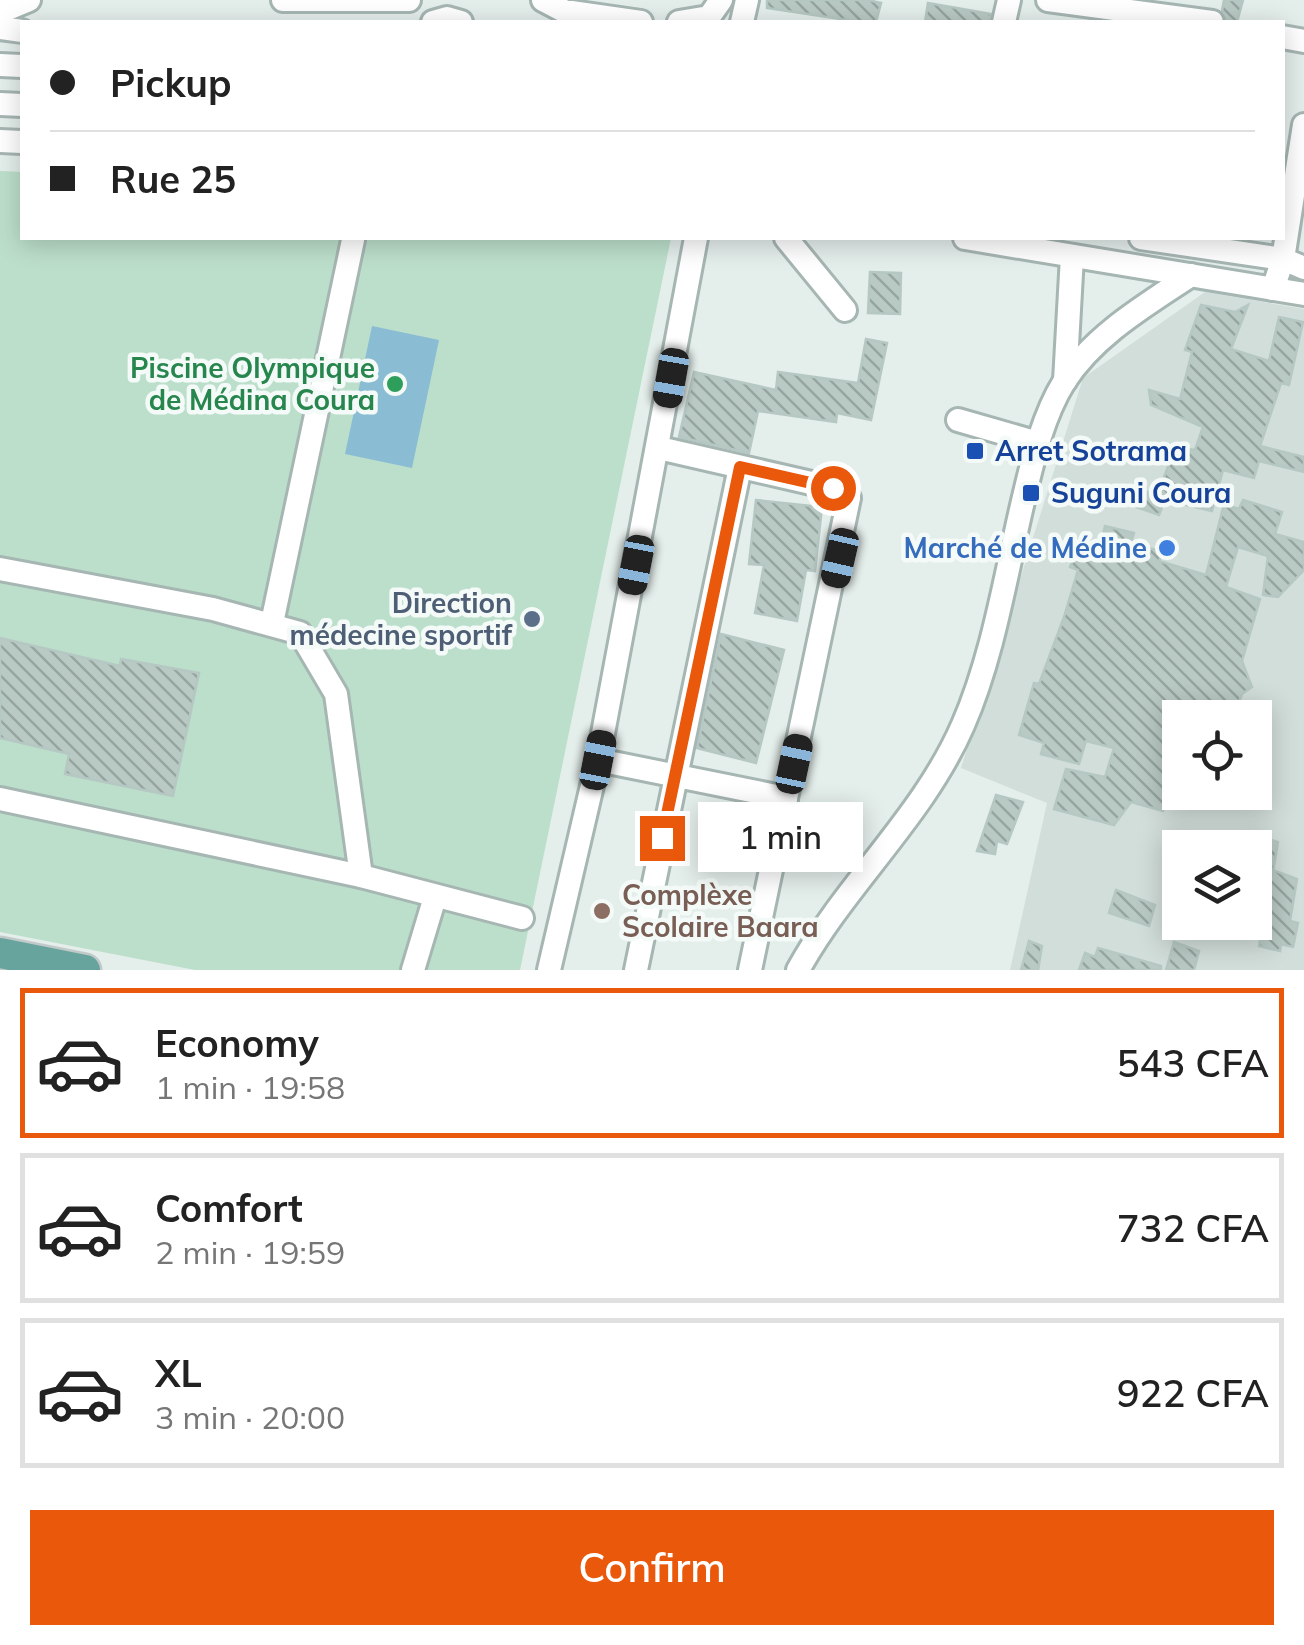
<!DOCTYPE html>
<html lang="en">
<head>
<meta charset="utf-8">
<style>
	:root { --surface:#fff; --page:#f6f6f6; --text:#222; --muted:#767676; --line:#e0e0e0; --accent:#ea580c }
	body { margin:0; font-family:Mulish,sans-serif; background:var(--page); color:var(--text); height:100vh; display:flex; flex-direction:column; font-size:38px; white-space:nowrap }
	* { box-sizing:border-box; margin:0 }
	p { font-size:32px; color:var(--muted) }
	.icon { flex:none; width:55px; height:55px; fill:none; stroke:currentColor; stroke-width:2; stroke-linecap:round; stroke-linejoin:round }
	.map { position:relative; height:970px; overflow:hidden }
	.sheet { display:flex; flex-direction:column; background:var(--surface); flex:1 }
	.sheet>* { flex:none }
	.top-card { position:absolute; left:20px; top:20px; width:1265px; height:220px; border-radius:0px; box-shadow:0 5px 25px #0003; display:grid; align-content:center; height:220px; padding:0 30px; background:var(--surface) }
	.controls { position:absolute; left:1162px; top:700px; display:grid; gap:20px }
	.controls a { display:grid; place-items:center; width:110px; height:110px; border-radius:0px; background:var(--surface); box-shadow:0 5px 25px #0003; font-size:50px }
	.end { position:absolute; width:45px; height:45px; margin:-22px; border:12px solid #ea580c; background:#fff; box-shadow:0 0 0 5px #fff }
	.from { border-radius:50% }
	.bubble { position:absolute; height:70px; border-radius:0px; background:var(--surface); box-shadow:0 5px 25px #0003; font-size:32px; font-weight:600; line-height:70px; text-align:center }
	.car { position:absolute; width:30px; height:60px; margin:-30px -15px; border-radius:12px; box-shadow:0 0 8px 2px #0007; background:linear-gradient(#222 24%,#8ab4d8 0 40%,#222 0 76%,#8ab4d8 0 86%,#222 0) }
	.top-card b { display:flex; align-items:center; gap:35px; height:95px; font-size:38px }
	.top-card b+b { border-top:2px solid var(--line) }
	.top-card i { width:25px; height:25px; background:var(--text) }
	ul { padding:18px 0 0; list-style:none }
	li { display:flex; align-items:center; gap:30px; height:150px; margin:0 20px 15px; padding:0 10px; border:5px solid var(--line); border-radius:0px }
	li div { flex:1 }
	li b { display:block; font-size:38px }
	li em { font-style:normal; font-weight:600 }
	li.on { border-color:var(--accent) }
	li>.icon { width:90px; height:90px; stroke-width:1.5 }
	.primary-button { display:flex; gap:20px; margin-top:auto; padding:20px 30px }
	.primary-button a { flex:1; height:115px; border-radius:0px; background:var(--accent); color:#fff; font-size:40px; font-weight:600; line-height:115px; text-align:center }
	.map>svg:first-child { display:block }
	.built { fill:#d2deda; fill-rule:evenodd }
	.grass { fill:#bcdfcb }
	.water { fill:#8abdd4 }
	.building { fill:url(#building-back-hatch); stroke:#b6c8c3; stroke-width:2.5 }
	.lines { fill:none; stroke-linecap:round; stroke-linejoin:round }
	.minor-casing { stroke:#a6b6b3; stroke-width:28 }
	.major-casing { stroke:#c1cac9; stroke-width:35 }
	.minor { stroke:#fff; stroke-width:22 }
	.major { stroke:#67a49e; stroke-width:30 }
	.route { stroke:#ea580c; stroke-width:12 }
	.leisure-dot { fill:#2e9e5b; stroke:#f4faf8; stroke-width:4 }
	.transit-dot { fill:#1a4fb4; stroke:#f4faf8; stroke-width:4 }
	.shop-dot { fill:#3f7fe0; stroke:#f4faf8; stroke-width:4 }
	.service-dot { fill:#5c6f8a; stroke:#f4faf8; stroke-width:4 }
	.education-dot { fill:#8d6e63; stroke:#f4faf8; stroke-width:4 }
	.labels { text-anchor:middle; stroke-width:9; stroke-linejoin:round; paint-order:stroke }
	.leisure-label { font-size:28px; font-weight:bold; fill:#27864d; stroke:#f4faf8; text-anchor:end }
	.transit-label { font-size:28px; font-weight:bold; fill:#164399; stroke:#f4faf8; text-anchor:start }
	.shop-label { font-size:28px; font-weight:bold; fill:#366cbe; stroke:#f4faf8; text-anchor:end }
	.service-label { font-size:28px; font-weight:bold; fill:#4e5e75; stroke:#f4faf8; text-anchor:end }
	.education-label { font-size:28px; font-weight:bold; fill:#785e54; stroke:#f4faf8; text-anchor:start }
</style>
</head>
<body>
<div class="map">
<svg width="1304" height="970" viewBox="0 0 1304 970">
	<defs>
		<pattern id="building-back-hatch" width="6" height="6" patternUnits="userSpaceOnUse" patternTransform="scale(2.5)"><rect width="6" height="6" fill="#b9c9c4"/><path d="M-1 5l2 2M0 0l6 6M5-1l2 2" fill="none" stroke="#96a5a0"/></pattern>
	</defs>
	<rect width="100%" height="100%" fill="#e4eeeb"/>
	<path class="built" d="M 1205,292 L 1304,309 L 1304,970 L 1010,970 L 1047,803 L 961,768 L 1083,378 ZM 1180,718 L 1255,718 L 1255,792 L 1180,792 ZM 1180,848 L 1255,848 L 1255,922 L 1180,922 Z"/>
	<polygon class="grass" points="0,171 22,172 22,238 671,238 520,970 195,970 0,932"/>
	<polygon class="water" points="372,326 439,340 412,468 345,454"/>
	<g class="building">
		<polygon points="767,0 868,0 881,3 876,22 860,22 767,8"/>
		<polygon points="1224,0 1243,0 1237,22 1226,19 1222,11"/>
		<polygon points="928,3 991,14 989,22 925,22"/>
		<polygon points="870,272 901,273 900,314 868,313"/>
		<polygon points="1201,305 1235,312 1248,305 1231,349 1269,361 1279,317 1303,322 1289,385 1281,383 1260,446 1304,457 1304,472 1259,461 1254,478 1223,470 1212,511 1165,500 1159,515 1136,507 1142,490 1157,495 1172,456 1185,460 1187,449 1195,450 1203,427 1151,405 1149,390 1180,399 1192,352 1185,350"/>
		<polygon points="866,339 887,343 871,420 837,413 836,422 758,411 749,453 679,437 694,372 776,390 778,372 858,383"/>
		<polygon points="756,500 822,507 815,571 806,570 797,621 755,613 764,565 749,564"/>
		<polygon points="1243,500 1282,512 1275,534 1304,542 1304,570 1278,597 1263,595 1268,556 1238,547 1226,587 1260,599 1242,661 1252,687 1242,694 1233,718 1180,718 1180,785 1173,783 1163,811 1131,802 1114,825 1054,809 1066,769 1105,777 1114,748 1086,741 1079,764 1041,754 1044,743 1019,735 1034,683 1039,684 1064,617 1078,570 1070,567 1080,541 1100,548 1105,526 1134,533 1131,543 1163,552 1159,561 1206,575 1224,504 1239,509"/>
		<polygon points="721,634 784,650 756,763 697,748"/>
		<polygon points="0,638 120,666 121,659 199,673 173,796 65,774 69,754 0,738"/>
		<polygon points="996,795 1023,802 1007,844 997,841 995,854 977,851"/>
		<polygon points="1249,833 1278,842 1272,877 1273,870 1297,879 1290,921 1298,923 1293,947 1281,944 1280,951 1259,946 1271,880 1257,879 1259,851 1245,846"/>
		<polygon points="1116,890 1155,905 1149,926 1109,913"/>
		<polygon points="1029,941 1042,946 1038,970 1021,970"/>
		<polygon points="1174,942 1199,951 1194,970 1166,970"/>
		<polygon points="1098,948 1161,966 1161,970 1079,970 1085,953 1095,957"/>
	</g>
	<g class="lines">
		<g class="minor-casing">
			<g id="minor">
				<polyline points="283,0 409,0"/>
				<polyline points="543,0 564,11 641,22"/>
				<polyline points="1048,0 1212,22"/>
				<polyline points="0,12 29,0"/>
				<polyline points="433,22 447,18 461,22"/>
				<polyline points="679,22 709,17 721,0"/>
				<polyline points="742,22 747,0"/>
				<polyline points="1004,22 1009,0"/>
				<polyline points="0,28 22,31"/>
				<polyline points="1282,37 1304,41"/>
				<polyline points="0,65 22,66"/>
				<polyline points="0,104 22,105"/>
				<polyline points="0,141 22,142"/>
				<polyline points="786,238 845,310"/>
				<polyline points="965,238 1304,294"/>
				<polyline points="1141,238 1283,259 1304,268"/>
				<polyline points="1273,289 1283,259 1304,125"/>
				<polyline points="1065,381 1072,256"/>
				<polyline points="958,420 1038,443"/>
				<polyline points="659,448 833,488 849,498 750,970"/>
				<polyline points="0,569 213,609 300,633 336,694 361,876"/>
				<polyline points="272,623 353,240"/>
				<polyline points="598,760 786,798"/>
				<polyline points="0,799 361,876 522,918"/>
				<polyline points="413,970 435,897"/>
				<polyline points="549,970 598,760 696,238"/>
				<polyline points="636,970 740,467"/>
				<path d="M 798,970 C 846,883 923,817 963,725 C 994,654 1006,572 1024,497 C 1033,459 1043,416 1064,382 C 1094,335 1146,305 1191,275"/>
			</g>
		</g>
		<g class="major-casing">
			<polyline id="major" points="0,953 85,970"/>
		</g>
		<use href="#minor" class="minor"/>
		<use href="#major" class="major"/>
	</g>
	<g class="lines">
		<polyline class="route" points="662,838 740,467 833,488"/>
	</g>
	<circle class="leisure-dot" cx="395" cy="384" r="10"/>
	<g class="transit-dot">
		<rect x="965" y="441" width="20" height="20" rx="5"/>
		<rect x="1021" y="483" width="20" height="20" rx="5"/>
	</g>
	<circle class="shop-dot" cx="1167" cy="548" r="10"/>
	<circle class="service-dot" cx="532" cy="619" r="10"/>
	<circle class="education-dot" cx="602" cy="911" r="10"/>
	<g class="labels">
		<g class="leisure-label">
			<text x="375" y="378">Piscine Olympique<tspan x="375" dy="32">de Médina Coura</tspan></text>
		</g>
		<g class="transit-label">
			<text x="995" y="461">Arret Sotrama</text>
			<text x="1051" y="503">Suguni Coura</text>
		</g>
		<g class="shop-label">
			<text x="1147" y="558">Marché de Médine</text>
		</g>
		<g class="service-label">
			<text x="512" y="613">Direction<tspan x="512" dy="32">médecine sportif</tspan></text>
		</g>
		<g class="education-label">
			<text x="622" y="905">Complèxe<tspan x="622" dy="32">Scolaire Baara</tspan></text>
		</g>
	</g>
</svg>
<div class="controls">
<a><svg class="icon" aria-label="locate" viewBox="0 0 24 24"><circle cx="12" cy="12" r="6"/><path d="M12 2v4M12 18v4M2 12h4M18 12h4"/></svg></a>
<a><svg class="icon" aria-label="layers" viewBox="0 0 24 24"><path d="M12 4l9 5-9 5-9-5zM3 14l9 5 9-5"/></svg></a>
</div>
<i class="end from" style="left:833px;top:488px"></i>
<i class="end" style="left:662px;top:838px"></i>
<div class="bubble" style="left:698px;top:802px;width:165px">1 min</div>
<i class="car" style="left:671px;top:378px;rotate:190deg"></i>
<i class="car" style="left:840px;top:558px;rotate:193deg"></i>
<i class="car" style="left:636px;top:565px;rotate:191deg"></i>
<i class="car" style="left:598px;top:760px;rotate:11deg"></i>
<i class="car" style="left:794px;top:764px;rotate:12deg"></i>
<div class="top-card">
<b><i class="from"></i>Pickup</b>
<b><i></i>Rue 25</b>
</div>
</div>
<section class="sheet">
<ul>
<li class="on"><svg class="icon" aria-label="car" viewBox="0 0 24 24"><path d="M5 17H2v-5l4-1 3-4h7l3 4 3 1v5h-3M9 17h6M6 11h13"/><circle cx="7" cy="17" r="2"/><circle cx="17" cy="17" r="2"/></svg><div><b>Economy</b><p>1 min · 19:58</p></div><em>543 CFA</em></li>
<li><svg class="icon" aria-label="car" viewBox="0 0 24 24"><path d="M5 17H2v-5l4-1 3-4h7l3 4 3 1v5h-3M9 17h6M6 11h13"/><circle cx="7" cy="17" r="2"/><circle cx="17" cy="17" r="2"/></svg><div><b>Comfort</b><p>2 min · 19:59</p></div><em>732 CFA</em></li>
<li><svg class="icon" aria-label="car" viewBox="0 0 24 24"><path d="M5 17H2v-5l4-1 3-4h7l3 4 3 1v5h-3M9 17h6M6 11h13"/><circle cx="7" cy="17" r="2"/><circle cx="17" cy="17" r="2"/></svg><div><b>XL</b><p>3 min · 20:00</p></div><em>922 CFA</em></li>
</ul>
<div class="primary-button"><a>Confirm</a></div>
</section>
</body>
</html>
